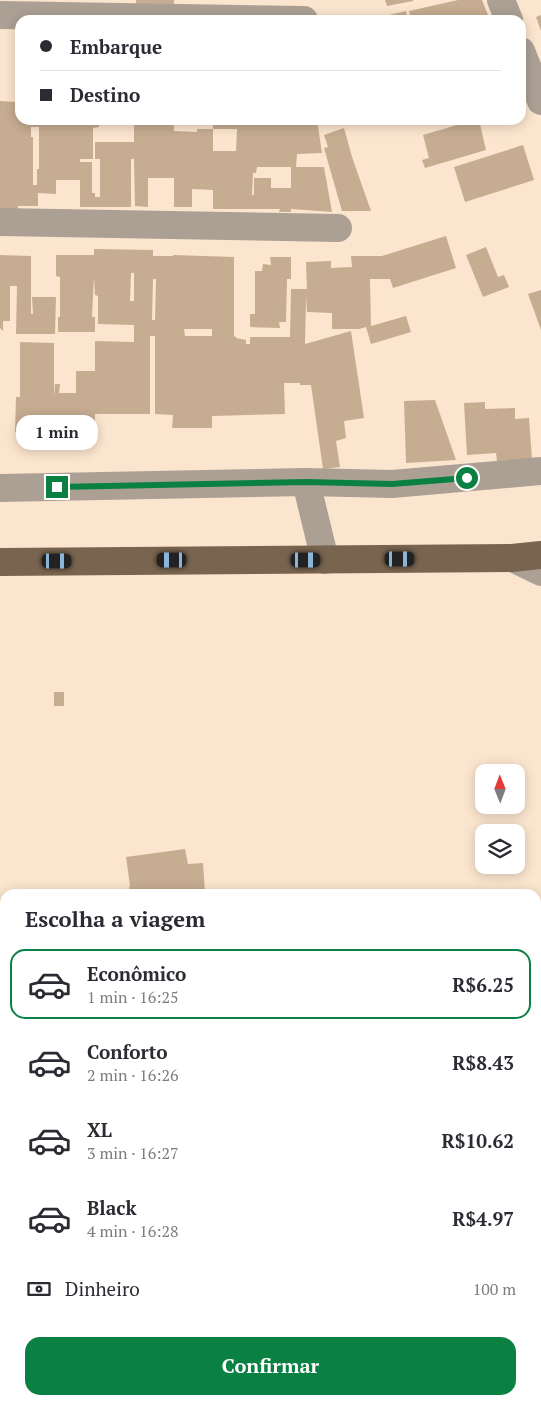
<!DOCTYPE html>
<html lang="pt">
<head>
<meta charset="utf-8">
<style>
	:root { --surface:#fff; --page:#f7f7f7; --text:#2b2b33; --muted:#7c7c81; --line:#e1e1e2; --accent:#0b8043 }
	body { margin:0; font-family:"PT Serif",serif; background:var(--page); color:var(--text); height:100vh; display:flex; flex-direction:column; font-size:19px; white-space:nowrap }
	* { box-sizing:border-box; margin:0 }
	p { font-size:16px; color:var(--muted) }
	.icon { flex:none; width:28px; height:28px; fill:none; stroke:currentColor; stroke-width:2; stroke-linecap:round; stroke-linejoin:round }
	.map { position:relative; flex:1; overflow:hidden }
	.drawer { position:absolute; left:0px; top:889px; width:541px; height:516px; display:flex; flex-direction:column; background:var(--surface); border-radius:15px 15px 0 0; box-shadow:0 2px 12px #0003 }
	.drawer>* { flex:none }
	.banner { position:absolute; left:15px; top:15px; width:511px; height:110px; border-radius:15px; box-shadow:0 2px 12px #0003; display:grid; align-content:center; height:110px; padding:0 25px; background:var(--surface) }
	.needle { width:32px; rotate:359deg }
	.fabs { position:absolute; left:475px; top:764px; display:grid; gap:10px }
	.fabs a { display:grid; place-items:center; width:50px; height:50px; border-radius:10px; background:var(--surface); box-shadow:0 2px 12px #0003; font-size:25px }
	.end { position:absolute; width:22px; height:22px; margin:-11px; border:6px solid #0b8043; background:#fff; box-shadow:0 0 0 2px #fff }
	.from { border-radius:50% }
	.bubble { position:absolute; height:35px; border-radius:15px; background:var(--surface); box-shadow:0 2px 12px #0003; font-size:16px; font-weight:600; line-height:35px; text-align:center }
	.car { position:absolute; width:15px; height:30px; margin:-15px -8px; border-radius:6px; box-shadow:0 0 4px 1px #0007; background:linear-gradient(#222 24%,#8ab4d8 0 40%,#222 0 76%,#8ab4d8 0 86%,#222 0) }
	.banner b { display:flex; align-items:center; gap:18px; height:48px; font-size:19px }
	.banner b+b { border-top:1px solid var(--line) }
	.banner i { width:12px; height:12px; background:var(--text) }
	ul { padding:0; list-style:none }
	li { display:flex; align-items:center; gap:15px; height:70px; margin:0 10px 8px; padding:0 15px; border:2px solid transparent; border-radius:15px }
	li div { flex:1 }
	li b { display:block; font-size:19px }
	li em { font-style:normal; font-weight:600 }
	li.selected { border-color:var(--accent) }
	li>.icon { width:45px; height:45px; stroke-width:1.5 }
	h2 { padding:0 25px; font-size:22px; line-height:60px }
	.pay { display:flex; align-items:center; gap:12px; height:55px; padding:0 25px; font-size:19px }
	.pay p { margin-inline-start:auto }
	.primary-button { display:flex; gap:10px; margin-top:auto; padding:10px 25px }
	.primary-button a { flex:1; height:58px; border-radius:15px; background:var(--accent); color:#fff; font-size:20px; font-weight:600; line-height:58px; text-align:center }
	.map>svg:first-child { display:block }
	.building { fill:#c6ac91; fill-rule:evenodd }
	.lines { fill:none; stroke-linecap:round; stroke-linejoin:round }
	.minor { stroke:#aca095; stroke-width:28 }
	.major { stroke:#78644f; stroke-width:28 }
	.route { stroke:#0b8043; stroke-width:6 }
</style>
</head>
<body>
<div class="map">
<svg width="541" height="1404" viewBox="0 0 541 1404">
	<rect width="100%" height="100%" fill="#fbe5ce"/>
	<g class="building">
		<polygon points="136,0 174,0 174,6 136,5"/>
		<polygon points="385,0 413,0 413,1 387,6"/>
		<polygon points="458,0 482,0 490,20 411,20 409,11"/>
		<polygon points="406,11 408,20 376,20 376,18"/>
		<polygon points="541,15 541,31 536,17"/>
		<path d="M 18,48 L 20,48 L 20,120 L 99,120 L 99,127 L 93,128 L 93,159 L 80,159 L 80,162 L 92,162 L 92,193 L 95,193 L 95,197 L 100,197 L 100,159 L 95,159 L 95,142 L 134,142 L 134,120 L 174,120 L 174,131 L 197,132 L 197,129 L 213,129 L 213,120 L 317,120 L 322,153 L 297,154 L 296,167 L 324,167 L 332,212 L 291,209 L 291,212 L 279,212 L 280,209 L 213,209 L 213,190 L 192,189 L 192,207 L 174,207 L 174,178 L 148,178 L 148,207 L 135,206 L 134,159 L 131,159 L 131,207 L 80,207 L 80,180 L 56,180 L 56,194 L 38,193 L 38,206 L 18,206 L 18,210 L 0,210 L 0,101 L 17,102 ZM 31,127 L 39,127 L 39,169 L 37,169 L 37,185 L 33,185 L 33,137 L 31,137 ZM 213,129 L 237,129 L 236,151 L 213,151 ZM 257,167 L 291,167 L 291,188 L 271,188 L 271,178 L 254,178 L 254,195 L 252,195 L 253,173 L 256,173 Z"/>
		<polygon points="456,120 479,120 486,150 425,168 422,160 429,158 423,135 457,125"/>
		<polygon points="344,128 352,157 371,211 342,211 324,148 328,147 324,135"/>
		<polygon points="523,145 534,180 465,202 454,167"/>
		<path d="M 446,236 L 456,268 L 393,288 L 390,279 L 370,279 L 371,326 L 406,316 L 411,332 L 371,344 L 366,327 L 359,329 L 332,329 L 332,313 L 307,312 L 306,296 L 305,344 L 351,331 L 364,418 L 344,421 L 346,438 L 336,441 L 340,467 L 323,469 L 311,385 L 300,385 L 300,383 L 284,383 L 285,414 L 212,416 L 212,428 L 172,428 L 173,415 L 155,414 L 155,336 L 150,336 L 150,414 L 95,414 L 95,433 L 15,432 L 16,397 L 20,397 L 20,342 L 54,343 L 54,397 L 55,384 L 60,384 L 59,393 L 76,393 L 76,371 L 95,371 L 95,341 L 134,342 L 134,325 L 98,324 L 98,296 L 95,295 L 94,277 L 92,317 L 95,317 L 95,332 L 58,332 L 58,317 L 60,317 L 60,277 L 56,276 L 56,255 L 94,255 L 94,249 L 153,250 L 153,256 L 173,256 L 173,255 L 234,257 L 234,336 L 236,337 L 236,338 L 246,340 L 246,344 L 250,344 L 250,337 L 290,337 L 291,289 L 307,289 L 306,262 L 331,261 L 331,268 L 352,267 L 351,256 L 382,256 ZM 131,273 L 134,273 L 134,301 L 130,301 ZM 153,279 L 156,279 L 155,320 L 152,320 ZM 184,329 L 212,329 L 212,336 L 185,336 Z"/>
		<polygon points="486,247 498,277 504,275 509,287 483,297 466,255"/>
		<polygon points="0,255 31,256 31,314 33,314 32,297 56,297 55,334 16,334 17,286 10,286 10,321 3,321 3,331 0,328"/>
		<polygon points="270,257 291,257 291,279 287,279 286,322 279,322 280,328 250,327 250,314 255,314 255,271 262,271 263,264 271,265"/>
		<polygon points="541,290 541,330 528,294"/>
		<polygon points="435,400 456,460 406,463 404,401"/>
		<polygon points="485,402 485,409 515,408 515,419 529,418 532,459 497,461 496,453 467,455 464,403"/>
		<rect x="54" y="692" width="10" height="14"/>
		<polygon points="185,849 188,864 203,863 205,893 130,894 129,887 130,886 126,857"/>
		<polygon points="0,1097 5,1098 5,1123 2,1148 0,1148"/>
	</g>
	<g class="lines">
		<g class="minor">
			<polyline points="501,0 509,20"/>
			<polyline points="0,15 304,20"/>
			<polyline points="521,51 541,101"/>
			<polyline points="0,222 338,228"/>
			<polyline points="306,482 325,560"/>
			<polyline points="0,488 306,482 392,484 541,471"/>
			<polyline points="512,558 541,572"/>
		</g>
		<polyline class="major" points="0,562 512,558 541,555"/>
	</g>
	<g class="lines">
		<polyline class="route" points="57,487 306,482 392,484 467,478"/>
	</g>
</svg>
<div class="fabs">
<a><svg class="needle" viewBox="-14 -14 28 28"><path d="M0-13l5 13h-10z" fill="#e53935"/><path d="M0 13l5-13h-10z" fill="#7c7c81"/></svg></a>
<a><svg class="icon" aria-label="layers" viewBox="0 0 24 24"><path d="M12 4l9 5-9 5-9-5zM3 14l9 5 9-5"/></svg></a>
</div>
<i class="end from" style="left:467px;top:478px"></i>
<i class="end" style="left:57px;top:487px"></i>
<div class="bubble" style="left:16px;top:415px;width:82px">1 min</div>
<i class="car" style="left:400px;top:559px;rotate:90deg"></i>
<i class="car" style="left:172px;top:560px;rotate:270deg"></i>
<i class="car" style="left:306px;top:560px;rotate:90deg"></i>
<i class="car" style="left:57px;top:561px;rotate:90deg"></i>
<div class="banner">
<b><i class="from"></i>Embarque</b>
<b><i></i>Destino</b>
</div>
<section class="drawer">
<h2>Escolha a viagem</h2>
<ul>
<li class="selected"><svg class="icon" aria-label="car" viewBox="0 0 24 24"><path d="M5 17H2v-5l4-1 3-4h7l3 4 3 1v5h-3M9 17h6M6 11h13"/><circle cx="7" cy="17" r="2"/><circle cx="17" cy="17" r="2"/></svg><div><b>Econômico</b><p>1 min · 16:25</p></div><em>R$6.25</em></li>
<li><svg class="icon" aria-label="car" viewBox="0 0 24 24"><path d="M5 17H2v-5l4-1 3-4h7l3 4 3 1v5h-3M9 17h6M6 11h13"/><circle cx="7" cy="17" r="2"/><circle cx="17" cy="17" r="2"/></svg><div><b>Conforto</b><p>2 min · 16:26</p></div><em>R$8.43</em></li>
<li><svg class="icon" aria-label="car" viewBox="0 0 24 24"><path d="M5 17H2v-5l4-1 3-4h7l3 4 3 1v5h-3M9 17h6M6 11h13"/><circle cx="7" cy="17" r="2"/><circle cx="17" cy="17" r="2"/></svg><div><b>XL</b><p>3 min · 16:27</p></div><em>R$10.62</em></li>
<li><svg class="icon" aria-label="car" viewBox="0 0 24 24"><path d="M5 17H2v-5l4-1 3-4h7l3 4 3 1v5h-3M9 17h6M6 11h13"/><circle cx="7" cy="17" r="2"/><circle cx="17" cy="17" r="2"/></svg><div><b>Black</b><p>4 min · 16:28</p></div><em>R$4.97</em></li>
</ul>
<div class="pay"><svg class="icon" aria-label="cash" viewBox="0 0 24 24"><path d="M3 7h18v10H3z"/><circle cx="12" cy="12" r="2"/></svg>Dinheiro<p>100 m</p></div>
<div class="primary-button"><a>Confirmar</a></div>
</section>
</div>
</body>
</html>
